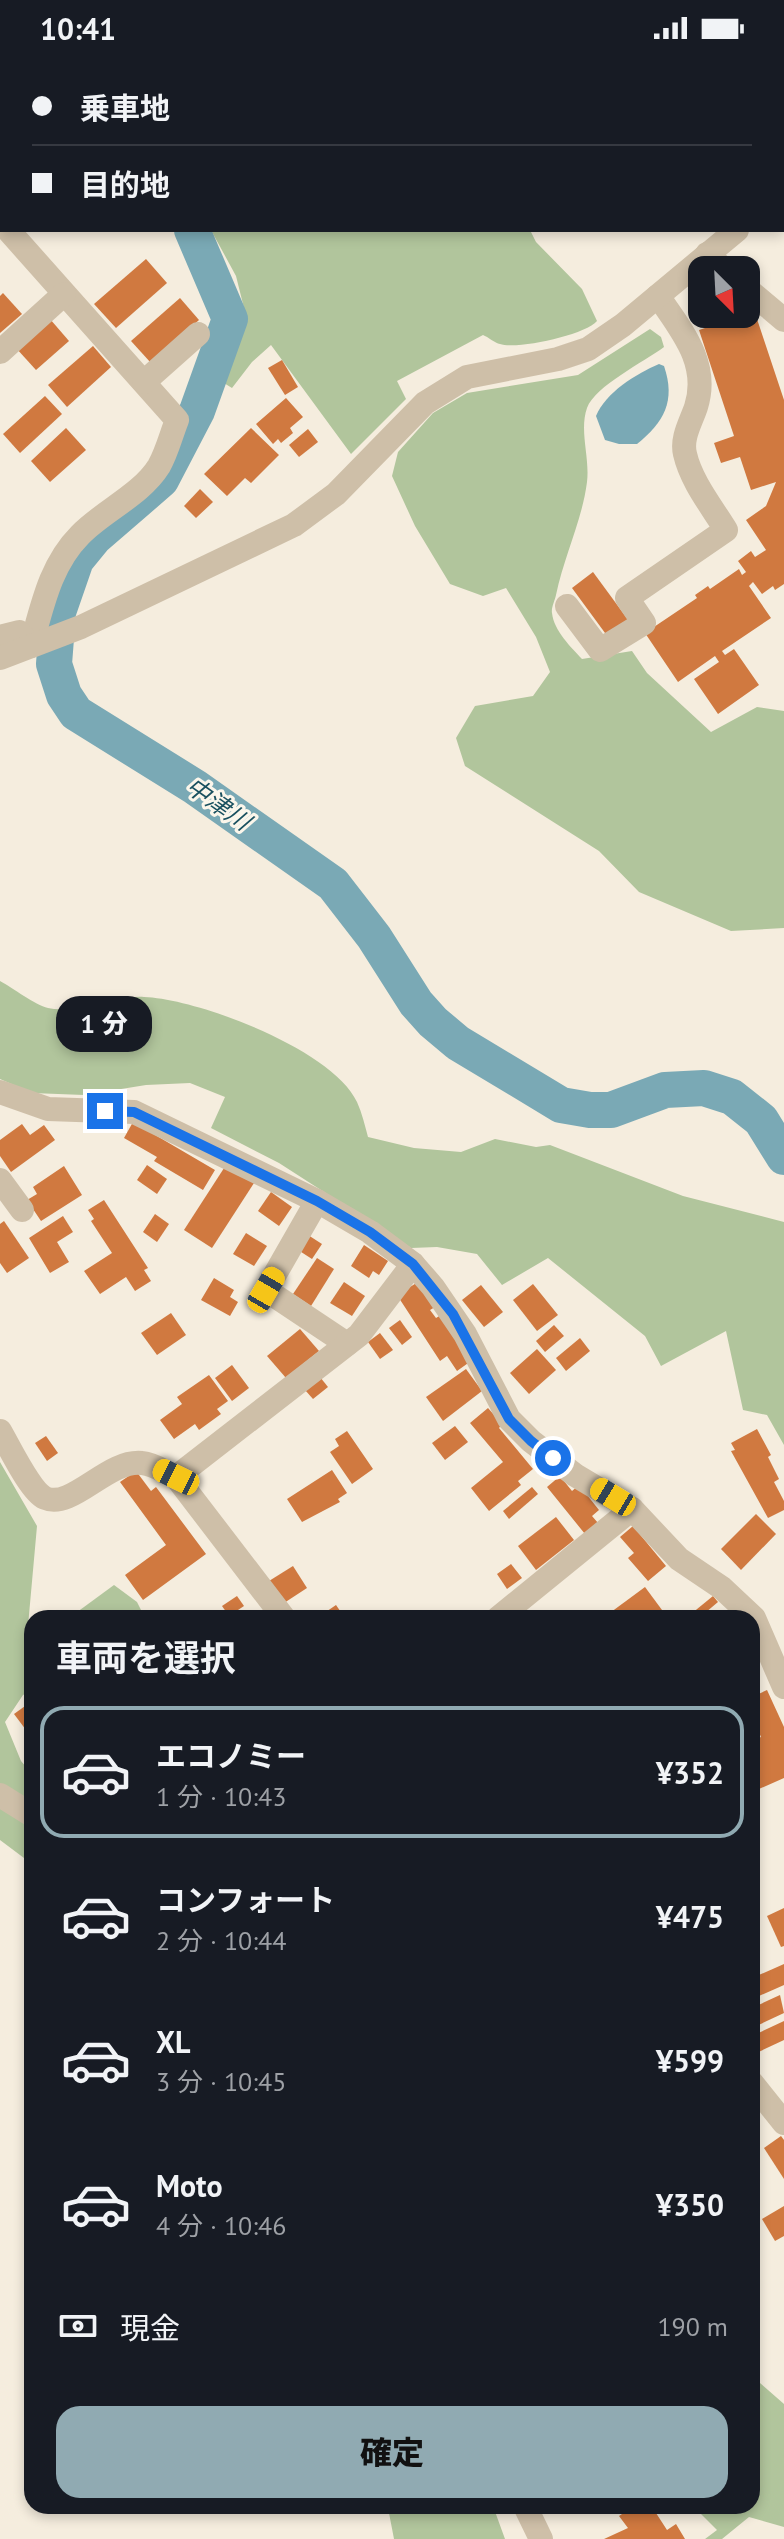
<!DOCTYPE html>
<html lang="ja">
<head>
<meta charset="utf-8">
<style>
	:root { --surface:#171b24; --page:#20242c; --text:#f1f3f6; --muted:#9ea1a6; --line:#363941; --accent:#90aab2 }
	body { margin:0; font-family:"PT Sans","Noto Sans JP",sans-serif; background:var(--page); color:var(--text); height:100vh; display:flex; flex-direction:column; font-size:30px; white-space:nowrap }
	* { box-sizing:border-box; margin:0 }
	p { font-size:26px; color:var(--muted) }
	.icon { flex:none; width:44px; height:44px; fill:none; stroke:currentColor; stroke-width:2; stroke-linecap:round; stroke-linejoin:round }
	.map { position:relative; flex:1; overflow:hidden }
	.sheet { position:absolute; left:24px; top:1554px; width:736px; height:904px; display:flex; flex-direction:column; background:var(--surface); border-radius:24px; box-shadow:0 4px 12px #0003 }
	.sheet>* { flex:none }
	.top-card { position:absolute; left:0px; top:0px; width:784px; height:176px; box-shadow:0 4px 12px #0003; display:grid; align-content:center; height:176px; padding:0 32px; background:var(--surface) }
	.needle { width:52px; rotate:156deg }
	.buttons { position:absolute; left:688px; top:200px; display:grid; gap:16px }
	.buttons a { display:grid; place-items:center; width:72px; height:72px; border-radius:16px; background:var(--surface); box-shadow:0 4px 12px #0003; font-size:40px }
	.end { position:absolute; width:36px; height:36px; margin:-18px; border:10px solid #1a73e8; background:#fff; box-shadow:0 0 0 4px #fff }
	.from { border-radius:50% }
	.bubble { position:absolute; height:56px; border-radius:24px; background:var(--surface); box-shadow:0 4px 12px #0003; font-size:26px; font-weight:800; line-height:56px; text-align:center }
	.car { position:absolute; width:24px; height:48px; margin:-24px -12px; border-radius:10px; box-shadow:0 0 6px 2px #0007; background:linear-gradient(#f5c518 24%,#345 0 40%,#f5c518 0 76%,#345 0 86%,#f5c518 0) }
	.top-card b { display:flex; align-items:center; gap:28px; height:76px; font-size:30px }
	.top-card b+b { border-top:2px solid var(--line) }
	.top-card i { width:20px; height:20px; background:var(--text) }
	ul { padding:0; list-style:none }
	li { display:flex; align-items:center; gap:24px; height:132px; margin:0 16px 12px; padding:0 16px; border:4px solid transparent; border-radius:24px }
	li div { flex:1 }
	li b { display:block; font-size:30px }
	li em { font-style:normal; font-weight:800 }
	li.selected { border-color:var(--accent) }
	li>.icon { width:72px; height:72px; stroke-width:1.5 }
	h2 { padding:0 32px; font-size:36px; line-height:96px }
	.pay { display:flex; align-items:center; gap:20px; height:88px; padding:0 32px; font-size:30px }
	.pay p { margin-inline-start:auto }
	.cta { display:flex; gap:16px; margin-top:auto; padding:16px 32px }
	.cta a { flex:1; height:92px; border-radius:24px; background:var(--accent); color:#111; font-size:32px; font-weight:800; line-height:92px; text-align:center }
	.status { display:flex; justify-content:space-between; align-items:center; height:56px; padding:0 40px; background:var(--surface); direction:ltr }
	.status svg { height:22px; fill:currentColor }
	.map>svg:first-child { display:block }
	.green { fill:#b1c59c }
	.water { fill:#7aa9b5 }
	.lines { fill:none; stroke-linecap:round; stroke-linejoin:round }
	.river { stroke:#7aa9b5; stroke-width:36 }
	.building { fill:#d07940 }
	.minor { stroke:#cebfa8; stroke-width:24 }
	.route { stroke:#1a73e8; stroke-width:10 }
	.labels { text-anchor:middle; stroke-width:6; stroke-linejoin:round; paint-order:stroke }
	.water-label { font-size:24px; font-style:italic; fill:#1a5160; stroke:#fbf6eb }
</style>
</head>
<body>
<div class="status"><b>10:41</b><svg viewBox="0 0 49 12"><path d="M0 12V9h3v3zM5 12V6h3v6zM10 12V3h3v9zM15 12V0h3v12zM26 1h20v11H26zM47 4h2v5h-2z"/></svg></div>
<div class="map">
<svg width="784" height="2483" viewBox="0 0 784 2483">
	<rect width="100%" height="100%" fill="#f5edde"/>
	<g class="green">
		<path d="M 211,174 L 530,174 L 536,186 L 582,233 L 597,265 C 585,279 517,294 500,288 C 495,287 488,281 483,279 L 397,325 L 406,343 L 351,398 L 271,289 L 252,306 L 232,332 L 219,324 L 246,260 L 236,220 Z"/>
		<path d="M 650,273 L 661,281 L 664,291 C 644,306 595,330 587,352 C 579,375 590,401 587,426 C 582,465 564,500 556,539 C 555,544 551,552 552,557 C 554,575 571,591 582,603 L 632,595 L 647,617 L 711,676 L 757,651 L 784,655 L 784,872 L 731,875 L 639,836 L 599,795 L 465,710 L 456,682 L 475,650 L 533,640 L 550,616 L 536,581 L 506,532 L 483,540 L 450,528 L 415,470 L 392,420 L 398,396 L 433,357 L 467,337 L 578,319 Z"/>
		<path d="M 0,925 C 13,932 35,949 48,952 C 76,958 115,939 144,941 C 199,943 333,994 357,1046 C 362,1057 365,1070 368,1081 L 414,1092 L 461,1096 L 495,1083 L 536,1091 L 550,1089 L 683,1140 L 784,1166 L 784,1389 L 767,1359 L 743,1354 L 726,1275 L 661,1310 L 645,1280 L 548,1202 L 502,1229 L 477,1198 L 437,1191 L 411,1192 L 279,1107 L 211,1072 L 225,1041 L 190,1027 L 146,1029 L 84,1039 L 32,1037 L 0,1023 Z"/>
		<polygon points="0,1406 37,1470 26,1592 32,1589 32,1634 23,1639 5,1666 21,1705 32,1718 32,1808 0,1784"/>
		<polygon points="114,1529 137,1546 145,1562 69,1562"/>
		<polygon points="752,2320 784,2348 784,2471 749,2461 722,2483 705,2483 717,2474 693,2450 752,2450"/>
		<polygon points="384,2450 493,2450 505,2483 394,2483 389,2457"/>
	</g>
	<path class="water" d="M 659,308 L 664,310 C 676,345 664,366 637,388 L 619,388 L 605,384 L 596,360 C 606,336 636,318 659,308 Z"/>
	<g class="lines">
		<g class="river">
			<polyline points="104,0 105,2"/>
			<polyline points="192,174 230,263 197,355 161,424 94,482 76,504 58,556 54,608 64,639 76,657 195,731 333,828 374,881 416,947 433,966 458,987 561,1049 590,1054 611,1054 665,1034 704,1032 732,1041 761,1064 784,1101"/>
		</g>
	</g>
	<g class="building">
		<polygon points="146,203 167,227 116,272 94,248"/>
		<polygon points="3,237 22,258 0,277 0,240"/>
		<polygon points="180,242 199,264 151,307 131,285"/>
		<polygon points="755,257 784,344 784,528 775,534 773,530 762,538 753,526 749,530 771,562 722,595 725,599 734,593 759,629 718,658 694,623 719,606 715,600 678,626 645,577 697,542 695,539 708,530 710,533 739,513 742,519 746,516 738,505 751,495 755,501 766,494 746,464 766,450 776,426 751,434 740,401 721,407 714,387 734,380 699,274 708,271 707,268 738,258 740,262"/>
		<polygon points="50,263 69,285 36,314 16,292"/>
		<polygon points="93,290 111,311 67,351 48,329"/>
		<polygon points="282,304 298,331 285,339 268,312"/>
		<polygon points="45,340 62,358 20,397 3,378"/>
		<polygon points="286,342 303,361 290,372 293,377 281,387 278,383 273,388 256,368"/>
		<polygon points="66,372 86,394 50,426 31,405"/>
		<polygon points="251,372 279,399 251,427 245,422 227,440 204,418"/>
		<polygon points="308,373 318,386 299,401 289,389"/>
		<polygon points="200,433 213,446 196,462 184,450"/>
		<polygon points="593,516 629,565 608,581 572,532"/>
		<polygon points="133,1066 215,1114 203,1134 154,1105 157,1101 124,1082"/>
		<polygon points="22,1068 30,1079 44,1069 55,1084 11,1116 0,1100 0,1084"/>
		<polygon points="147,1109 167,1123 157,1138 137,1124"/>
		<polygon points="226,1109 254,1127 212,1192 184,1174"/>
		<polygon points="64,1110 82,1139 41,1165 27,1144 37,1138 33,1131"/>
		<polygon points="271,1136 292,1151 279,1170 258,1155"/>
		<polygon points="104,1144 148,1212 144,1214 151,1225 135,1235 126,1221 100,1238 84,1215 112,1197 91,1165 94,1163 88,1154"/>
		<polygon points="155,1158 169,1168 157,1186 143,1176"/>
		<polygon points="63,1160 73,1176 57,1186 69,1206 50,1217 29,1182"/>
		<polygon points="4,1165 29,1202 7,1217 0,1207 0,1168"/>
		<polygon points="246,1177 267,1190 254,1210 233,1198"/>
		<polygon points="308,1179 322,1188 312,1203 298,1194"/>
		<polygon points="364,1189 388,1205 379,1219 373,1215 369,1222 351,1210"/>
		<polygon points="317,1202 334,1213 311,1250 293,1238"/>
		<polygon points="214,1222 234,1234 230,1241 238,1246 230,1260 201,1244"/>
		<polygon points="344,1226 365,1240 352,1260 330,1247"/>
		<polygon points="418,1226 435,1251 430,1254 436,1262 441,1259 471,1305 457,1315 447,1300 440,1305 397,1239"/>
		<polygon points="533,1228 558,1259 537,1275 513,1244"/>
		<polygon points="481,1229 503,1256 484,1271 462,1244"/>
		<polygon points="171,1257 186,1279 157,1299 141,1277"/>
		<polygon points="400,1264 412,1281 402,1289 389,1272"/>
		<polygon points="554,1269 564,1280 545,1296 536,1285"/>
		<polygon points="300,1273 319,1295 286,1322 267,1300"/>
		<polygon points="380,1277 393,1294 380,1303 368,1286"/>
		<polygon points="580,1282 590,1295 566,1315 556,1302"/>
		<polygon points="537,1293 556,1314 529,1338 510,1317"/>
		<polygon points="232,1309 249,1332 232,1345 215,1322"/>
		<polygon points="466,1313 482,1335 443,1365 426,1341"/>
		<polygon points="209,1319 228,1345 217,1353 221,1358 199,1374 195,1368 174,1383 160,1364 182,1348 177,1341"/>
		<polygon points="320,1321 328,1331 313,1343 305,1334"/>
		<polygon points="488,1352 502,1368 499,1372 533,1413 518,1425 521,1429 489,1455 471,1432 503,1406 470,1367"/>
		<polygon points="455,1370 468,1386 445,1404 432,1387"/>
		<polygon points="757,1373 771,1399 768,1401 779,1423 774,1426 784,1445 784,1454 768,1462 731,1395 735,1394 731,1387"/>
		<polygon points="347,1375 373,1413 352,1428 330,1396 339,1390 335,1383"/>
		<polygon points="46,1380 58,1397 47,1405 35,1387"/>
		<polygon points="332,1414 347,1437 338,1443 340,1446 302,1466 287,1443"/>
		<polygon points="136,1415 151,1435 156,1431 206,1498 143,1544 125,1519 166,1489 120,1426"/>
		<polygon points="560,1420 572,1435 579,1429 599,1454 592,1460 598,1467 585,1478 547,1431"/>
		<polygon points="532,1431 538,1438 509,1463 503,1455"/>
		<polygon points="756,1458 776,1478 741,1514 721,1493"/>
		<polygon points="556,1461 574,1484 536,1514 518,1490"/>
		<polygon points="633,1470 666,1510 648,1525 628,1502 634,1497 620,1481"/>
		<polygon points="511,1508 522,1522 507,1533 497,1518"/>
		<polygon points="293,1510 307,1532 284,1547 269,1525"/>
		<polygon points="645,1531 662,1554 651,1562 603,1562"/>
		<polygon points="237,1540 244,1550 229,1560 222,1550"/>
		<polygon points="713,1540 718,1546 699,1562 694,1562 691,1558"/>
		<polygon points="336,1549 345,1562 317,1562"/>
		<polygon points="767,1634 784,1671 784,1722 752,1736 752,1693 759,1690 756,1683 761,1681 752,1660 756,1657 752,1641"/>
		<polygon points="32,1645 32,1670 26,1674 14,1658"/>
		<polygon points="784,1852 784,1890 781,1891 767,1860"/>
		<polygon points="784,1908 784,1929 752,1943 752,1922"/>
		<polygon points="780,1939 784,1957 752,1972 752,1952"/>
		<polygon points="784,1965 784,1984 752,1999 752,1980"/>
		<polygon points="781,2080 784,2084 784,2123 764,2092"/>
		<polygon points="784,2150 784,2180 775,2185 762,2163"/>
		<polygon points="634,2450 667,2450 656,2457 667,2474 676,2468 685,2483 604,2483 628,2472 619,2460"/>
	</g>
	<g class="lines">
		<g class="minor">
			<polyline points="782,139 784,138"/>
			<path d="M 8,174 L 177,364 C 171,379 167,396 159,410 C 141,439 103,455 80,479 C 50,509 42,551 31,590"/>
			<polyline points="707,198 725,214"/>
			<polyline points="746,232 784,264"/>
			<polyline points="0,296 64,238"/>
			<polyline points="144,326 198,278"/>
			<path d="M 567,550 L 600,594 L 644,567 L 627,542 L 726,474 C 712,451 691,425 685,398 C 681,382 691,366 696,351 C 710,307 681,274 658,240"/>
			<polyline points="0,581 19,576 31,590"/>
			<polyline points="0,602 81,571 294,469 336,438 425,347 467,321 558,303 588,293 623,269 737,174"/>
			<polyline points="0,1036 48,1053 134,1056 317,1145 370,1176 413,1208 433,1231 465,1278 509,1363 531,1385 575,1419 632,1453 679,1503 722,1532 754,1562 784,1631"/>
			<polyline points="0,1124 22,1154"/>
			<polyline points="317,1145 266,1234 347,1288"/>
			<path d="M 0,1375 C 9,1390 30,1435 45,1442 C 72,1454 108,1403 142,1407 C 154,1408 165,1416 176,1421 L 359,1279 L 413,1208"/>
			<polyline points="176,1421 284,1562"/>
			<polyline points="498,1562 632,1453"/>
			<polyline points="0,1739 32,1759"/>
			<polyline points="752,2027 784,2067"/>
			<polyline points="525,2450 541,2483"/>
		</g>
	</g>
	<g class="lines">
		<polyline class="route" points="105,1055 134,1056 317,1145 370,1176 413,1208 453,1258 509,1363 531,1385 553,1402"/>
	</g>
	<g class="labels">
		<g class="water-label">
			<text transform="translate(218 748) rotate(35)" y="8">中津川</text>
		</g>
	</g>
</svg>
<div class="buttons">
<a><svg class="needle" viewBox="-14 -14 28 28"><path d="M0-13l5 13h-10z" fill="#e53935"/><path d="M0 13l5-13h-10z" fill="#9ea1a6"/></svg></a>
</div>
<i class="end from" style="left:553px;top:1402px"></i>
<i class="end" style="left:105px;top:1055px"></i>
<div class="bubble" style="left:56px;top:940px;width:96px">1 分</div>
<i class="car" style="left:266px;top:1234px;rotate:30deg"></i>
<i class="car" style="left:176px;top:1421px;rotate:296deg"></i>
<i class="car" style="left:613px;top:1441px;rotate:301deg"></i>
<div class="top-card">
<b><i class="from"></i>乗車地</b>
<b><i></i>目的地</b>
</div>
<section class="sheet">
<h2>車両を選択</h2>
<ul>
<li class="selected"><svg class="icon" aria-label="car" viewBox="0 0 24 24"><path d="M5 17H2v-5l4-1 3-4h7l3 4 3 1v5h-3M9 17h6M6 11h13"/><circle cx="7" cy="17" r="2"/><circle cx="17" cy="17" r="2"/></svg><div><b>エコノミー</b><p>1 分 · 10:43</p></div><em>¥352</em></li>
<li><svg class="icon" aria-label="car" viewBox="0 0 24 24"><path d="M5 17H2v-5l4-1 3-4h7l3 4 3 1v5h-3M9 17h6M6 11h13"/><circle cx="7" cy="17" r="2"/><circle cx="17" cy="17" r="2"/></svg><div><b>コンフォート</b><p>2 分 · 10:44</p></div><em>¥475</em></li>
<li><svg class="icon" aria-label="car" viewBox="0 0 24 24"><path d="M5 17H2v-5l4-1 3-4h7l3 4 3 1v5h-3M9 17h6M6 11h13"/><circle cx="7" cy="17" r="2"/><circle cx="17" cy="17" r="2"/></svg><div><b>XL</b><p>3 分 · 10:45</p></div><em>¥599</em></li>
<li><svg class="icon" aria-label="car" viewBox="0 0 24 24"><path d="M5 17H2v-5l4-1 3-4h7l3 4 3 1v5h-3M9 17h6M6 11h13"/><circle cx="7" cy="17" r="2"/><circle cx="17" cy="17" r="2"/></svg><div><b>Moto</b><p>4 分 · 10:46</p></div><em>¥350</em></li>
</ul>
<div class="pay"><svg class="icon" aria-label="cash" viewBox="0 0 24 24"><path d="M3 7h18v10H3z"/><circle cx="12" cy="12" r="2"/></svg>現金<p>190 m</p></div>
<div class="cta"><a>確定</a></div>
</section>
</div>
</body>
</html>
